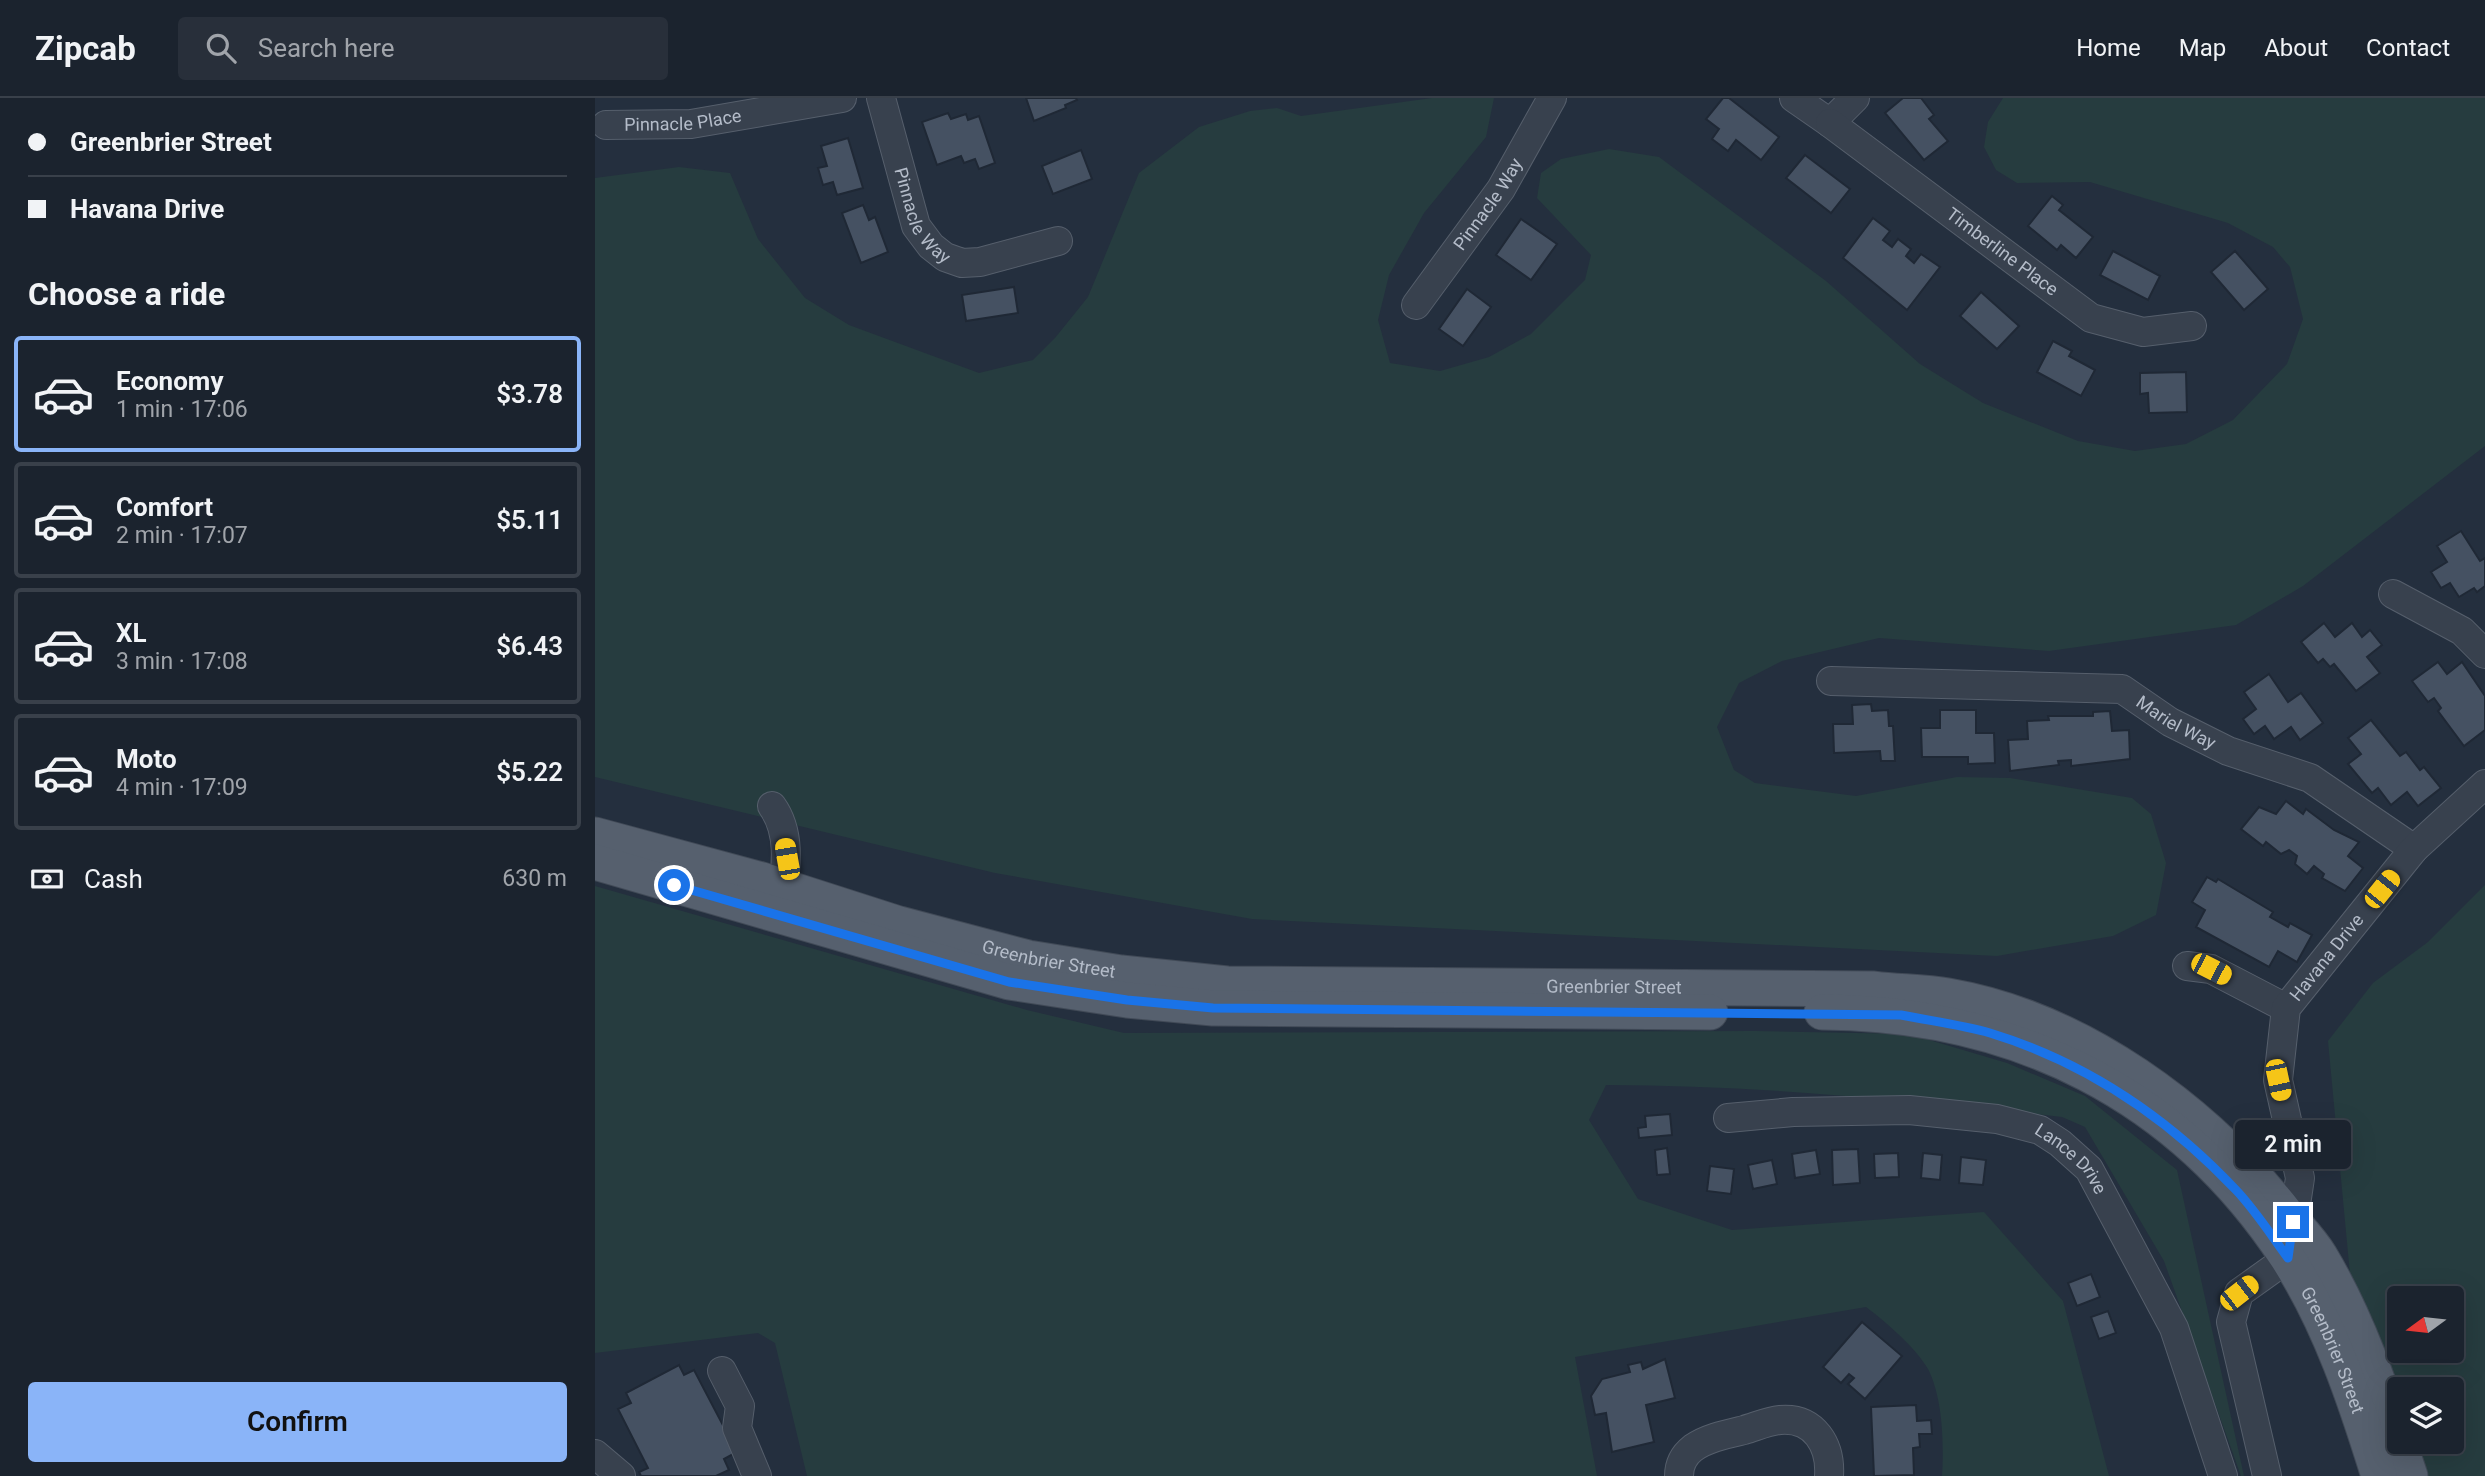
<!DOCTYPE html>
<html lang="en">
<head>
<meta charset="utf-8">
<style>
	:root { --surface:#1b232e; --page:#282f3a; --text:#f1f3f6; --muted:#a0a4aa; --line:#39404a; --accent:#8ab4f8 }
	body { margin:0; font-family:Roboto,sans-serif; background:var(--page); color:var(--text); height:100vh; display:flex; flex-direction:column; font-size:26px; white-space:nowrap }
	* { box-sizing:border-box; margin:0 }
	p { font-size:23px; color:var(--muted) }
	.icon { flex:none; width:38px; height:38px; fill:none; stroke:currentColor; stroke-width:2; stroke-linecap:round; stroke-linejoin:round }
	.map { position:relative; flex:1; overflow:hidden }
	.side { display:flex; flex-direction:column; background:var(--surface); width:595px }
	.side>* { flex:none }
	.banner { display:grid; align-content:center; height:154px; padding:0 28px; background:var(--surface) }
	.needle { width:46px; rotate:255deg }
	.controls { position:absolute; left:1792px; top:1188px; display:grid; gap:14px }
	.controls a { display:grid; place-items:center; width:77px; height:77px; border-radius:7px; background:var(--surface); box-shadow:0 7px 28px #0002,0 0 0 2px var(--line); font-size:35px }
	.end { position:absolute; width:32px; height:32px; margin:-16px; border:9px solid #1a73e8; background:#fff; box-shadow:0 0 0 4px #fff }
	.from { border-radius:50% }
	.bubble { position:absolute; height:49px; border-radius:7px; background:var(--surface); box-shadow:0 7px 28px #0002,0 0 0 2px var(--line); font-size:23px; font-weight:600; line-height:49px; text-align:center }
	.car { position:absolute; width:21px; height:42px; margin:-21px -10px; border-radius:9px; box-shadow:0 0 5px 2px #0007; background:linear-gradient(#f5c518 24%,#345 0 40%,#f5c518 0 76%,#345 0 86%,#f5c518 0) }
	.banner b { display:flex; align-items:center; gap:24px; height:66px; font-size:26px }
	.banner b+b { border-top:2px solid var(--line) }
	.banner i { width:18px; height:18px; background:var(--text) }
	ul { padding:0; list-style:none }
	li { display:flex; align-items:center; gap:21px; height:116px; margin:0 14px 10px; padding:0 14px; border:4px solid var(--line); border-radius:7px }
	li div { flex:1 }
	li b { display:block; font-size:26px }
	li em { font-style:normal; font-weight:600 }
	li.on { border-color:var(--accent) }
	li>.icon { width:63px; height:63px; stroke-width:1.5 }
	h2 { padding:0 28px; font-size:32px; line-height:84px }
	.pay { display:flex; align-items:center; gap:18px; height:77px; padding:0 28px; font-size:26px }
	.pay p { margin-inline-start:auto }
	.cta { display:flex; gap:14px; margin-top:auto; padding:14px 28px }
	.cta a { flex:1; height:80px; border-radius:7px; background:var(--accent); color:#111; font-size:28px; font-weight:600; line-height:80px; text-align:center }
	header { display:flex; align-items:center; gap:42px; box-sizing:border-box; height:98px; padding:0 35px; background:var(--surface); border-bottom:2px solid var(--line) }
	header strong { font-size:33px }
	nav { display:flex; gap:38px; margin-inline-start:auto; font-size:24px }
	.search { width:490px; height:63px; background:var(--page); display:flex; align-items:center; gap:18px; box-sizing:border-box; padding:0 24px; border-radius:7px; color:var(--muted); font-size:26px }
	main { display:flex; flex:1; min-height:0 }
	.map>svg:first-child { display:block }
	.green { fill:#263c3f; fill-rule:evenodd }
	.building { fill:#455162; stroke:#1f2835; stroke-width:2 }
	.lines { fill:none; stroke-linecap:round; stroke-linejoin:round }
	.minor-casing { stroke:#565f6c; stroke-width:30 }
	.major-casing { stroke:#414a57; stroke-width:37 }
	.minor { stroke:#38414e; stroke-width:28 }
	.major { stroke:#56606e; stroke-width:35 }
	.route { stroke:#1a73e8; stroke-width:9 }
	.labels { text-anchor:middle; stroke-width:5; stroke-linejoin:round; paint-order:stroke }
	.street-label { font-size:18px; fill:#b4bcc9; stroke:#1d2633 }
</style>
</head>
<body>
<header>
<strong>Zipcab</strong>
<div class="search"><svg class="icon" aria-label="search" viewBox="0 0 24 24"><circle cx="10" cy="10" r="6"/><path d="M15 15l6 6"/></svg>Search here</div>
<nav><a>Home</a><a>Map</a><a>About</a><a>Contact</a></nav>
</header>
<main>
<section class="side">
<div class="banner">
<b><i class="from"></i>Greenbrier Street</b>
<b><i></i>Havana Drive</b>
</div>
<h2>Choose a ride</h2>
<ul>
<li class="on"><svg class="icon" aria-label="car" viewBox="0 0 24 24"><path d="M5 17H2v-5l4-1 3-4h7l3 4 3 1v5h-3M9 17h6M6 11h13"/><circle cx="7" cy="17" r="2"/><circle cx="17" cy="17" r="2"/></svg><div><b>Economy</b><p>1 min · 17:06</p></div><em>$3.78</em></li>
<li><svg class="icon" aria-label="car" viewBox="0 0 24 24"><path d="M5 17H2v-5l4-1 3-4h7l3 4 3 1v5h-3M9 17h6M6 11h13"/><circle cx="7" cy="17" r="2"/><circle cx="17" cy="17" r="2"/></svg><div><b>Comfort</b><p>2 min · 17:07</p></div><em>$5.11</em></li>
<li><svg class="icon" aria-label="car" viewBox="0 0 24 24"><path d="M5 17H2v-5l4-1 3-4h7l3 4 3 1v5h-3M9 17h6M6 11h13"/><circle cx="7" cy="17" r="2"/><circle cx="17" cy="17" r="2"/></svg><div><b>XL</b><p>3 min · 17:08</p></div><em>$6.43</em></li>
<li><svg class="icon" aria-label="car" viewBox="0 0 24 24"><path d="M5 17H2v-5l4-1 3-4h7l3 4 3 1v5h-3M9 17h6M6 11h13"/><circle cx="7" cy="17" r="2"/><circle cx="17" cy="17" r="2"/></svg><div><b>Moto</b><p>4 min · 17:09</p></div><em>$5.22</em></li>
</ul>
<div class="pay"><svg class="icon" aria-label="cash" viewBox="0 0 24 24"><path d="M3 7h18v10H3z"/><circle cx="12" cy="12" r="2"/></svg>Cash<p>630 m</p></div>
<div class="cta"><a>Confirm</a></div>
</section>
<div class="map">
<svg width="1890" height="1378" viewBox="0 0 1890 1378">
	<rect width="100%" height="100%" fill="#242f3e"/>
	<g class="green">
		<polygon points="837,0 899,0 891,39 829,115 794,177 783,222 795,265 845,273 894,259 936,236 990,182 996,157 942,100 946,75 966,61 1014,51 1064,59 1231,183 1325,266 1388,305 1483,343 1540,353 1591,346 1638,322 1692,266 1708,221 1695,169 1678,149 1633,125 1495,84 1422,85 1401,72 1389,49 1393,24 1408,0 1890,0 1890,348 1708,488 1641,527 1454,553 1284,540 1187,563 1144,585 1122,629 1139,672 1160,685 1261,698 1362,679 1415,680 1537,700 1556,716 1571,765 1561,817 1518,838 1402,858 657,821 400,775 0,679 0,80 84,69 135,75 163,141 210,200 254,227 384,275 438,262 460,240 493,199 544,75 604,29 655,13 682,10 706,18"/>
		<path d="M 1890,787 L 1890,1378 L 1830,1378 L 1819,1344 L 1857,1344 L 1857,1292 L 1804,1292 L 1804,1301 L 1778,1222 L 1755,1176 L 1733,943 L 1778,885 L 1833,844 ZM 1804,1200 L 1857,1200 L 1857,1253 L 1804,1253 Z"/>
		<path d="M 0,788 L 432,912 L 529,935 L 1160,933 L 1314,936 L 1412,965 L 1490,998 L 1582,1072 L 1649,1378 L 1646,1378 L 1569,1163 L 1490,1029 L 1467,1019 C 1315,1003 1164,987 1011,987 L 994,1022 L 1043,1101 L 1137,1132 L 1389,1114 L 1468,1203 L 1514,1378 L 1347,1378 C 1349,1347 1348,1300 1333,1271 C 1321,1250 1291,1224 1271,1209 L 980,1259 L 1002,1378 L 212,1378 L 180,1245 L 163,1235 L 0,1255 Z"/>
	</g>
	<g class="building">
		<polygon points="431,0 481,0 482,2 470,7 471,10 439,23"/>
		<polygon points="1128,0 1134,0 1184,39 1166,62 1141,42 1133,53 1117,41 1124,31 1111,21"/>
		<polygon points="1308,0 1326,0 1339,17 1334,21 1353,43 1329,62 1290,15"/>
		<polygon points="353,15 356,21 371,16 373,22 384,18 400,65 384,71 380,61 369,65 366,58 342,67 327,24"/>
		<polygon points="253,40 268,90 242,97 238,84 228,87 223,70 232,68 226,48"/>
		<polygon points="486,52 497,81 458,96 447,68"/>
		<polygon points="1210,57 1255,91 1236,115 1191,80"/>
		<polygon points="1457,98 1468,107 1464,112 1498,139 1481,160 1466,147 1462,152 1433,128"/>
		<polygon points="268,107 274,122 280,119 293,154 266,165 247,115"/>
		<polygon points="1278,120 1295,133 1288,142 1297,149 1303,141 1316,151 1311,158 1319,165 1326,156 1345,169 1312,212 1248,160"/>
		<polygon points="926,121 962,146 936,182 901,157"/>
		<polygon points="1518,153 1565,178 1553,202 1505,177"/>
		<polygon points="1640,153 1673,191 1649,212 1616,174"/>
		<polygon points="419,189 423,215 371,223 367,197"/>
		<polygon points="872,191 896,209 868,248 844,231"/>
		<polygon points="1386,194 1424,228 1402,251 1365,218"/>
		<polygon points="1458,243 1477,253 1474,258 1500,272 1486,298 1442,274"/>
		<polygon points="1591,274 1592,314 1554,315 1553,295 1545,296 1545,275"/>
		<polygon points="1866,433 1885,463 1890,460 1890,488 1882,494 1879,490 1864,499 1855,485 1846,490 1836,474 1852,464 1842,448"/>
		<polygon points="1729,525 1740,539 1757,525 1767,539 1775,532 1787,547 1772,559 1785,575 1761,593 1739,566 1735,569 1728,561 1723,565 1706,544"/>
		<polygon points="1843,564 1852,576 1867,564 1890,598 1890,632 1869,648 1843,613 1846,610 1839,600 1833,604 1817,583"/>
		<polygon points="1674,576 1693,604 1706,595 1728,625 1705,642 1696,629 1679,641 1670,628 1659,636 1648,621 1661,611 1649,594"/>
		<polygon points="1276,606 1277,613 1293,612 1294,628 1298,628 1300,663 1286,663 1285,653 1239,655 1238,626 1258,626 1257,607"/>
		<polygon points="1345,612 1381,612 1381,635 1399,635 1400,665 1373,666 1373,659 1327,659 1326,630 1345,630"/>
		<polygon points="1515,613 1517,633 1534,632 1535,661 1476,668 1476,662 1463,663 1464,667 1415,673 1413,642 1433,641 1432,623 1454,622 1453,618 1498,618 1498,614"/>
		<polygon points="1776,622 1805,658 1811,654 1825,672 1829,669 1846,690 1823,708 1812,694 1796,707 1783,690 1777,695 1753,666 1766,656 1753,640"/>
		<polygon points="1691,703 1708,716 1711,711 1739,732 1764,744 1753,758 1768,770 1750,793 1727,780 1729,776 1719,768 1712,776 1700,766 1702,758 1694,752 1686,756 1671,744 1668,748 1646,731 1664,709 1681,716"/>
		<polygon points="1612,779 1621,784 1623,781 1678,814 1675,819 1693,829 1695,825 1717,837 1702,864 1683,853 1674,869 1601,829 1610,812 1597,804"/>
		<polygon points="1075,1016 1077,1037 1044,1040 1043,1030 1051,1029 1050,1018"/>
		<polygon points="1072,1050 1075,1076 1062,1077 1060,1052"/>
		<polygon points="1263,1051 1265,1085 1238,1087 1237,1052"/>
		<polygon points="1221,1052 1225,1076 1200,1080 1197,1056"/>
		<polygon points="1303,1055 1304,1079 1280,1080 1279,1056"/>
		<polygon points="1328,1055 1347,1057 1345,1082 1326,1080"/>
		<polygon points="1366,1059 1391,1062 1388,1087 1364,1085"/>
		<polygon points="1177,1062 1182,1086 1158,1091 1153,1067"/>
		<polygon points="1115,1068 1139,1071 1136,1096 1112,1093"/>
		<polygon points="1496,1176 1505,1199 1482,1208 1473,1185"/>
		<polygon points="1513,1213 1521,1235 1504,1241 1496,1219"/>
		<polygon points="1267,1224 1307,1258 1270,1301 1253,1286 1259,1280 1254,1276 1246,1285 1228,1269"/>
		<polygon points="1070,1261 1080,1300 1051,1307 1059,1344 1017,1354 1011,1315 1000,1317 996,1298 1007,1281 1035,1274 1033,1267 1046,1264 1048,1271"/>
		<polygon points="84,1267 89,1277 99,1272 142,1354 129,1361 134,1372 121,1378 46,1378 44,1374 53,1370 23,1311 36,1305 31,1295"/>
		<polygon points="1321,1307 1322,1323 1336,1322 1337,1336 1324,1336 1325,1349 1318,1350 1319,1377 1279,1378 1276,1309"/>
	</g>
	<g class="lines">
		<g class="minor-casing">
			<g id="minor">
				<path id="s1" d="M 286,0 L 321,128 L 336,148 L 350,159 L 367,165 L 385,164 L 463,143"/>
				<polyline points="1199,0 1235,25 1260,0"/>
				<path id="s2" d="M 1235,25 L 1496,220 L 1548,234 L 1597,228"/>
				<path id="s3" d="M 11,27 L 96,26 L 247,0"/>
				<path id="s4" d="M 821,207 L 906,91 L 957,0"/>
				<polyline points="1798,496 1867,533 1890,556"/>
				<path id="s5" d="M 1236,583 L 1527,591 L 1575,624 L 1633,653 L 1715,680 L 1819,751"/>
				<path d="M 177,708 C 198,737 190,775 186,808"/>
				<polyline points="1592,868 1616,871 1691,910"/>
				<path id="s6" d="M 1133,1020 L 1198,1014 L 1314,1012 L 1402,1021 L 1445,1032 L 1465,1045 L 1494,1071 L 1579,1230 L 1628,1378"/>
				<polyline points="127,1273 145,1308 142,1330 162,1378"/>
				<polyline points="0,1356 26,1378"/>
				<path d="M 1084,1378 C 1084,1367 1089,1357 1098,1350 C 1112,1340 1132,1336 1149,1332 C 1160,1329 1173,1323 1185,1322 C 1220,1319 1236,1348 1234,1378"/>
				<path id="s7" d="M 1672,1378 L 1636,1224 L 1644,1195 L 1693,1160 L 1705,1080 L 1683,982 L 1691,910 L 1819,751 L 1890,686"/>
			</g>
		</g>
		<g class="major-casing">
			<g id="major">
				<path id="s8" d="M 0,737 L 167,782 L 304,826 L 433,860 L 526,875 L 632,886 L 1279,891 C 1303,894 1329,894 1353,898 C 1486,921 1610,1013 1692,1117 C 1703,1130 1716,1143 1725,1158 C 1766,1226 1790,1303 1815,1378"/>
				<polyline points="0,764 414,884 532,902 618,910 1115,914"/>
				<path id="s9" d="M 1227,914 C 1421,915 1585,996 1692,1159 C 1735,1225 1761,1304 1784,1378"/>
			</g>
		</g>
		<use href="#minor" class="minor"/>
		<use href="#major" class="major"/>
	</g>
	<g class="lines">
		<path class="route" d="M 79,787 L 414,884 L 532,902 L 618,910 L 1306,917 C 1336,923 1367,927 1395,935 C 1490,964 1573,1020 1641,1092 C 1660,1112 1676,1137 1693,1160 L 1698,1124"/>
	</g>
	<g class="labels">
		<g class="street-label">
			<text dy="6" stroke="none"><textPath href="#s3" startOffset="77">Pinnacle Place</textPath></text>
			<text dy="6" stroke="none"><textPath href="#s4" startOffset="124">Pinnacle Way</textPath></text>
			<text dy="6" stroke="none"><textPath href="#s1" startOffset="126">Pinnacle Way</textPath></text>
			<text dy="6" stroke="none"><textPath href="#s2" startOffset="215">Timberline Place</textPath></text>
			<text dy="6" stroke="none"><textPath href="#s5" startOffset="355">Mariel Way</textPath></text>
			<text dy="6" stroke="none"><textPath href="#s7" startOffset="567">Havana Drive</textPath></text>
			<text dy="6" stroke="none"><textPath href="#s8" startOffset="471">Greenbrier Street</textPath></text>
			<text dy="6" stroke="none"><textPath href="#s8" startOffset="1038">Greenbrier Street</textPath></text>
			<text dy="6" stroke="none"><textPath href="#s6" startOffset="357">Lance Drive</textPath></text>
			<text dy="6" stroke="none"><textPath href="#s9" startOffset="653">Greenbrier Street</textPath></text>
		</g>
	</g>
</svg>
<div class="controls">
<a><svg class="needle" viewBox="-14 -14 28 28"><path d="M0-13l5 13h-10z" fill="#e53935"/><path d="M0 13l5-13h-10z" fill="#a0a4aa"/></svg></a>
<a><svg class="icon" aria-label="layers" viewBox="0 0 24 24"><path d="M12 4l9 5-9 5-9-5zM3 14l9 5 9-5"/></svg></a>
</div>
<i class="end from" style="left:79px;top:787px"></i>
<i class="end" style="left:1698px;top:1124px"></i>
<div class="bubble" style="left:1640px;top:1022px;width:116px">2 min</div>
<i class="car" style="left:192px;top:761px;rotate:350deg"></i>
<i class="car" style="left:1787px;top:791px;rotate:39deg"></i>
<i class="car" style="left:1616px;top:871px;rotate:117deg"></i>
<i class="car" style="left:1683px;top:982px;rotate:168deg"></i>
<i class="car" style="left:1644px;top:1195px;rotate:52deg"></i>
</div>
</main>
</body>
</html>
